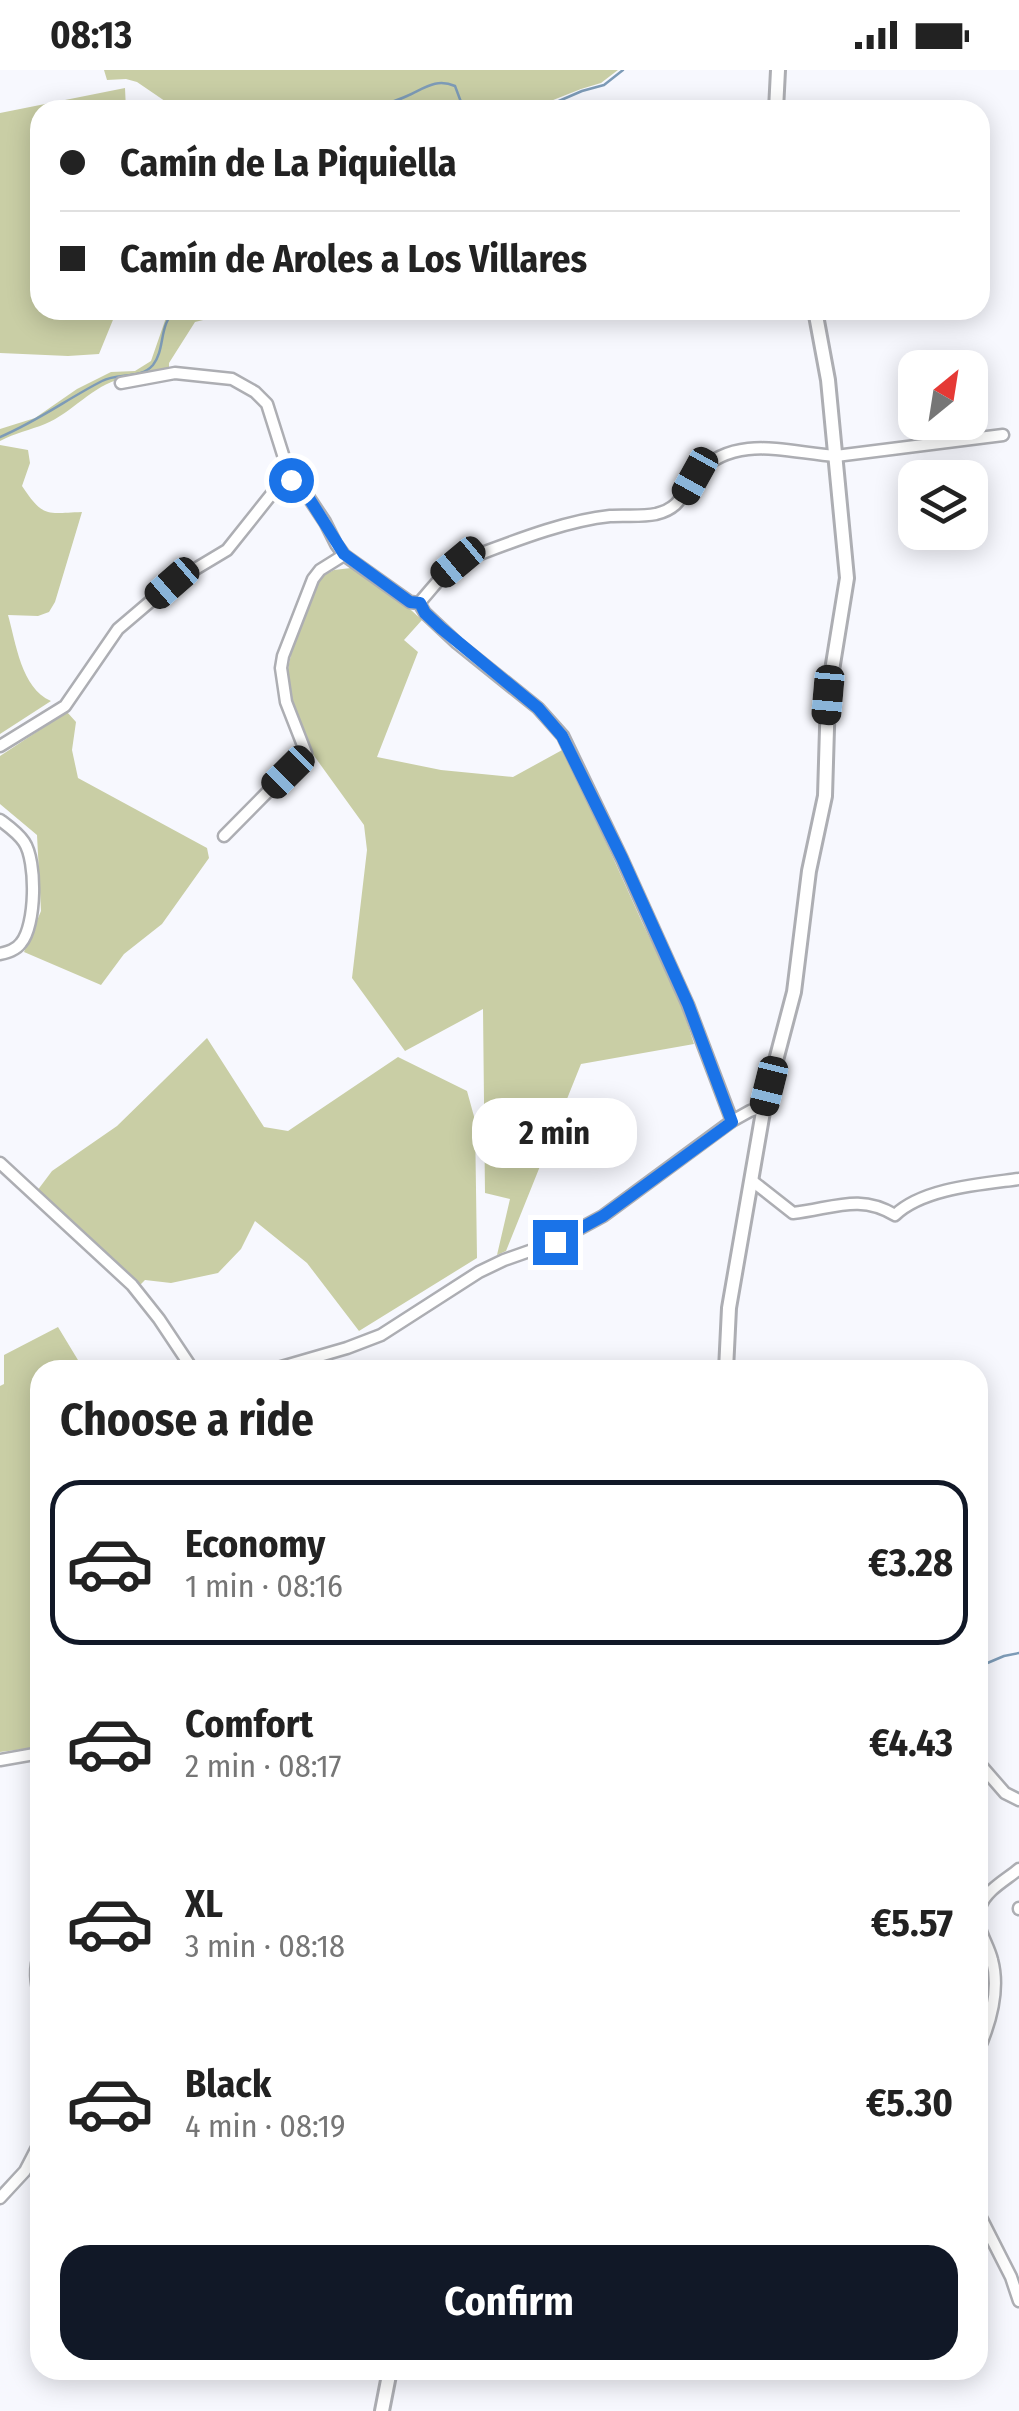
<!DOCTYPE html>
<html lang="en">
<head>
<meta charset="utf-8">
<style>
	:root { --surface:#fff; --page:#f6f6f6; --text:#222; --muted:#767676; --line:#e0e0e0; --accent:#111827 }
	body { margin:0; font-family:"Fira Sans Condensed",sans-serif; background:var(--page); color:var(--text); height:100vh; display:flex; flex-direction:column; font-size:38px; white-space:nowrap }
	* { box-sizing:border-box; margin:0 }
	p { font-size:32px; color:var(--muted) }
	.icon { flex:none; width:55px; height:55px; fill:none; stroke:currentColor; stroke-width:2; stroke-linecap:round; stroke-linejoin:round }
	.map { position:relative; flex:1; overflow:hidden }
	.details { position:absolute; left:30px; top:1290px; width:958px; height:1020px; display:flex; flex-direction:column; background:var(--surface); border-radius:30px; box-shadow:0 5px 25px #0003 }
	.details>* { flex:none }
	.hud { position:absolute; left:30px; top:30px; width:960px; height:220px; border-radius:30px; box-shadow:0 5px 25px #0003; display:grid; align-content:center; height:220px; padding:0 30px; background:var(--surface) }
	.needle { width:65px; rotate:30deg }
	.buttons { position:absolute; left:898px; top:280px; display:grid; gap:20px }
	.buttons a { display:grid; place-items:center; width:90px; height:90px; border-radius:20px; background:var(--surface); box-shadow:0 5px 25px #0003; font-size:50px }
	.end { position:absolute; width:45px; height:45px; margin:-22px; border:12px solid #1a73e8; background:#fff; box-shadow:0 0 0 5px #fff }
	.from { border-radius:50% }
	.bubble { position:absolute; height:70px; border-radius:30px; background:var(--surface); box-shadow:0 5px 25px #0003; font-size:32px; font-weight:700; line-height:70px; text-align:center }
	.car { position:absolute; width:30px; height:60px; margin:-30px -15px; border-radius:12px; box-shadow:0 0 8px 2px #0007; background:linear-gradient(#222 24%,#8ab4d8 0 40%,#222 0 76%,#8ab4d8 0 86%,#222 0) }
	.hud b { display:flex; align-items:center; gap:35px; height:95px; font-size:38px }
	.hud b+b { border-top:2px solid var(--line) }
	.hud i { width:25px; height:25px; background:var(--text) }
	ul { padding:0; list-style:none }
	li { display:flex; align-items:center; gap:30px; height:165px; margin:0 20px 15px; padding:0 10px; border:5px solid transparent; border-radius:30px }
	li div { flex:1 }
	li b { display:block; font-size:38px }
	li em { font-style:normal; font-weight:700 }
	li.current { border-color:var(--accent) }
	li>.icon { width:90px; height:90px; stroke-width:1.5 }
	h2 { padding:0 30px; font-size:45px; line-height:120px }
	.action { display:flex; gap:20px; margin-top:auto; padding:20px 30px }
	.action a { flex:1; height:115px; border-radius:30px; background:var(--accent); color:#fff; font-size:40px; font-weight:700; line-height:115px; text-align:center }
	.status { display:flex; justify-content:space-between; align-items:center; height:70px; padding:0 50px; background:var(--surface); direction:ltr }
	.status svg { height:28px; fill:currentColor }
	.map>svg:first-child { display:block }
	.green { fill:#c9cea5 }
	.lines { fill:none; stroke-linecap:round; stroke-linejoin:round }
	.stream { stroke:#7d9bb7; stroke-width:2.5 }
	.minor-casing { stroke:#adaeb3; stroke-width:15 }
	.tertiary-casing { stroke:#adaeb3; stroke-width:18 }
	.minor { stroke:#fff; stroke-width:10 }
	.tertiary { stroke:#fff; stroke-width:12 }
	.route { stroke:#1a73e8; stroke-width:12 }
</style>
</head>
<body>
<div class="status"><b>08:13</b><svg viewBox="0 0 49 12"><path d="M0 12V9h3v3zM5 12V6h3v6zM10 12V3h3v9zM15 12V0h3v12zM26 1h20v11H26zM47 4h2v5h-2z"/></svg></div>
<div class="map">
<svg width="1019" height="2341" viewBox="0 0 1019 2341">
	<rect width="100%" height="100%" fill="#f7f8fe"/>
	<g class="green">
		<polygon points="104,0 618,0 601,13 581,19 528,40 442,40 440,36 422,40 317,40 315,34 303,40 178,40 137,12 126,9 107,10"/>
		<polygon points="125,18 126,40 40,40 40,240 117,240 99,284 68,286 0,283 0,43"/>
		<path d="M 172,240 L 244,240 L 195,252 L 169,293 L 169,311 C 155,312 133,306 121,309 C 93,315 72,343 45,354 C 30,360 15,363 0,371 L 0,359 L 35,348 L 77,319 L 111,302 L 135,301 L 151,291 L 168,242 Z"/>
		<path d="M 0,375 L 28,380 L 30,393 L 22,416 C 44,449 47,443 82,442 L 55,532 L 49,542 L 38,546 L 8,545 C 16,573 21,618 51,631 L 0,664 Z"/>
		<polygon points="351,498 390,521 422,550 404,570 418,582 377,687 441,700 513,707 564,679 642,852 680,930 694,974 581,994 506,1181 497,1185 510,1129 485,1123 483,939 405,981 352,908 367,780 364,755 312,683 295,640 288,614 288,599 292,579 319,508 334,500"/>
		<polygon points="67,642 76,652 72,680 78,708 207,778 209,788 162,854 124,884 101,915 24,882 41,841 37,765 0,734 0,686"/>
		<polygon points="207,968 264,1057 288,1061 398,987 467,1021 475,1050 477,1188 359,1261 307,1193 255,1151 241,1179 218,1203 171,1213 145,1210 140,1215 37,1121 52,1101 117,1056"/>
		<polygon points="58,1257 84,1300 40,1300 40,1677 0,1682 0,1316 4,1314 4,1285"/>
	</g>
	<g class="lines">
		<g class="stream">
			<path d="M 366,40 C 380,36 394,32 407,26 C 425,18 436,8 455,16 L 464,40"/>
			<polyline points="538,40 582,21 604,15 623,0"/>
			<path d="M 0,367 C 38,351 67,329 102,311 C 118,302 140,310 153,295 C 166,279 158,252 177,240"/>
			<polyline points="978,1597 1004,1586 1019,1583"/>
		</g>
		<g class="minor-casing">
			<g id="minor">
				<polyline points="121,313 175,303 232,309 255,322 267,334 291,410 305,422 325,452 336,474 344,485 410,532 419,533 425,543 457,573 538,638 563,666 622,789 688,935 732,1051"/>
				<path d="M 419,533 C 432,519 441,505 456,494 C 465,489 475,486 485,482 C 522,468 570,450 610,446 C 625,445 641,447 656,444 C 684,437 681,421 698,403 C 736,363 789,383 836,386 L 1003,365"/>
				<polyline points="0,676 65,636 118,559 172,513 227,480 278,416 291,410"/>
				<path d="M 0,750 C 8,756 18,763 24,772 C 37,791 36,856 21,873 C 16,880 8,882 0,884"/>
				<polyline points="224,766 306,683 286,632 281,598 283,586 313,509 320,500 344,485"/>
				<polyline points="0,1093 132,1215 159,1249 193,1300"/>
				<path d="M 751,1110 L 793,1143 C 832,1139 859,1123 895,1145 C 923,1118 982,1114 1019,1109"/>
				<polyline points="271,1300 347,1278 381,1265 479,1202 504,1190 555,1172 603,1146 732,1051 750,1041 764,1036"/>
				<polyline points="0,1690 40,1683"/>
				<polyline points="978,1692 1005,1723 1019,1730"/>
				<polyline points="1019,1838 1019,1839"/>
				<path d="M 40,1882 C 34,1899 36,1912 40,1929"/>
				<path d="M 978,1981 C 990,1954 1000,1920 992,1890 C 988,1872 973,1856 980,1837 C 986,1820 1006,1810 1019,1799"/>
				<polyline points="0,2128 25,2101 40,2072"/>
				<polyline points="978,2142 1011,2207 1019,2231"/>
			</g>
		</g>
		<g class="tertiary-casing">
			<g id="tertiary">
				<polyline points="776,40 778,0"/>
				<polyline points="726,1300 729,1238 764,1036 794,922 809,801 825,726 828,625 847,508 828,310 815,240"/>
				<polyline points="382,2341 390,2300"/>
			</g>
		</g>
		<use href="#minor" class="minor"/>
		<use href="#tertiary" class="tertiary"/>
	</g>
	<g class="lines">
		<polyline class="route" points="291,410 305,422 344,484 410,532 420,533 425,543 441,558 538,638 562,666 622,788 688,934 732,1052 603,1146 555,1172"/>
	</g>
</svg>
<div class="buttons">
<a><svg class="needle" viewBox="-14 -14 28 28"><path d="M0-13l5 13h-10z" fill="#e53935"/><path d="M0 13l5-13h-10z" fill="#767676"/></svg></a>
<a><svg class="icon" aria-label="layers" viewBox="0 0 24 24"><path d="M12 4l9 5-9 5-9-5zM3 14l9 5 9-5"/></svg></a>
</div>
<i class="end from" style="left:291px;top:410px"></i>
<i class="end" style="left:555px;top:1172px"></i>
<div class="bubble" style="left:472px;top:1028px;width:165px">2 min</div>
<i class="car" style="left:695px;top:406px;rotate:209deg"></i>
<i class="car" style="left:458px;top:492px;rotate:230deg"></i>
<i class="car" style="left:172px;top:513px;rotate:229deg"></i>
<i class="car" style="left:828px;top:625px;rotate:185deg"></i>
<i class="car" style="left:288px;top:702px;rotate:225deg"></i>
<i class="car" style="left:769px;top:1016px;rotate:194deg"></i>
<div class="hud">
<b><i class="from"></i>Camín de La Piquiella</b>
<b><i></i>Camín de Aroles a Los Villares</b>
</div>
<section class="details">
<h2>Choose a ride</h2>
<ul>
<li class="current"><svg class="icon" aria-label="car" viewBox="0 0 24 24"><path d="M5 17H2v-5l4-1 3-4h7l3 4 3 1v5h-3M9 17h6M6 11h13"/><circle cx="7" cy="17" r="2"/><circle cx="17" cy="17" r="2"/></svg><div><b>Economy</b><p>1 min · 08:16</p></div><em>€3.28</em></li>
<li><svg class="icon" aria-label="car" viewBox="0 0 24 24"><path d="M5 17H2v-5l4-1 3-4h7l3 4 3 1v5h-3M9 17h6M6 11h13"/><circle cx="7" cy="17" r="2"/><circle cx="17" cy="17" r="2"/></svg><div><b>Comfort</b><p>2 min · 08:17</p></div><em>€4.43</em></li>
<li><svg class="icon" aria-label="car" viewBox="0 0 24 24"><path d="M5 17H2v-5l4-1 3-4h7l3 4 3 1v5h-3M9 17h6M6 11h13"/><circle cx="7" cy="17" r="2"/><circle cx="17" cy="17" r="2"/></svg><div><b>XL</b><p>3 min · 08:18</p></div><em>€5.57</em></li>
<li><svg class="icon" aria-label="car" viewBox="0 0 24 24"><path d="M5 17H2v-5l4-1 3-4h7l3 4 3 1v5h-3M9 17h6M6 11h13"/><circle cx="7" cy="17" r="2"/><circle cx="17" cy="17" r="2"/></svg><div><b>Black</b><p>4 min · 08:19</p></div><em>€5.30</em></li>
</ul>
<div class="action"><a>Confirm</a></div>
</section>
</div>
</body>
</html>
